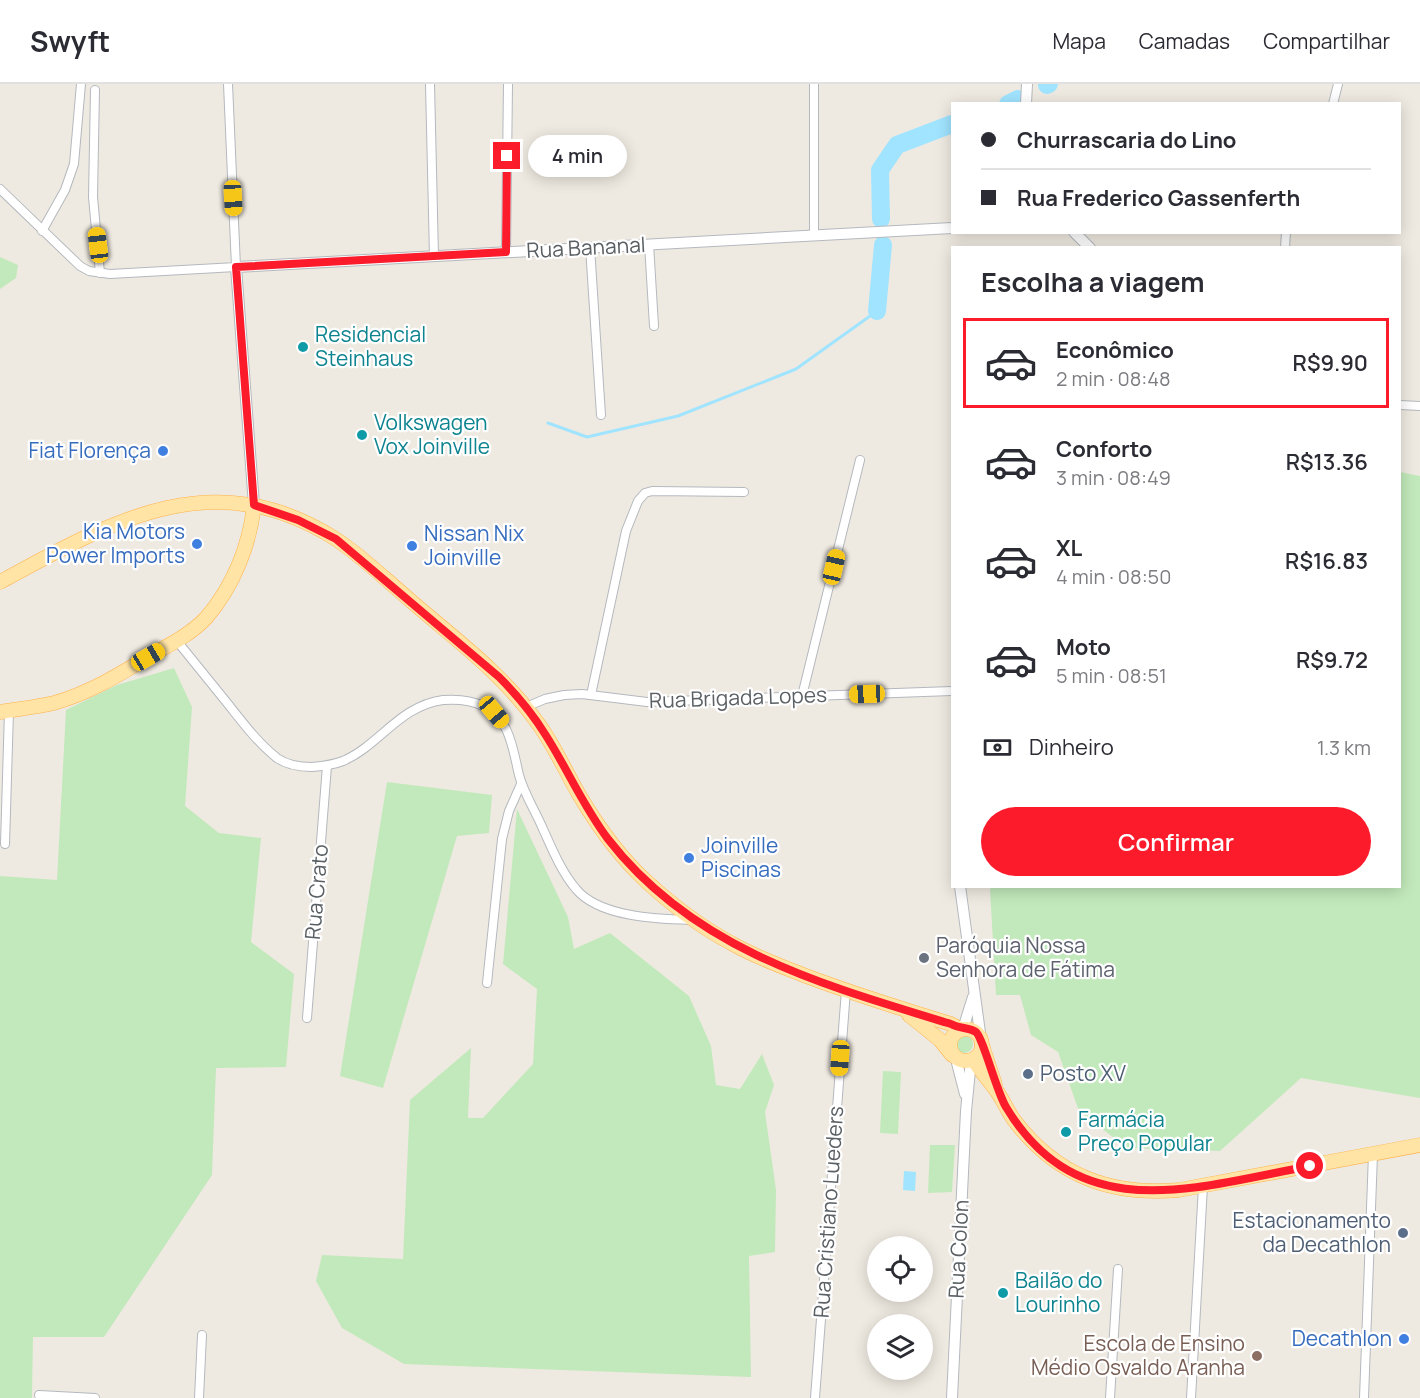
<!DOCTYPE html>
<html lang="pt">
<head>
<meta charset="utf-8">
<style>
	:root { --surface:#fff; --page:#f2f2f3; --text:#2b2b33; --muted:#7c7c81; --line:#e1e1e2; --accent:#fb1b2b }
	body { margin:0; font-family:Manrope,sans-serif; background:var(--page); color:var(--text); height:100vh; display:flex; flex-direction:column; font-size:22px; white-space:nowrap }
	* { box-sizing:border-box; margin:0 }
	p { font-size:20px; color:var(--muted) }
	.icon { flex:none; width:33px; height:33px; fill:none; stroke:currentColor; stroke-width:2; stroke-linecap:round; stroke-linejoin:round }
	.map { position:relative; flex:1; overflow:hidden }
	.sheet { position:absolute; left:951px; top:162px; width:450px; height:642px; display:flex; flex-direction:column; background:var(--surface); border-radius:0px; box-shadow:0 3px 15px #0003 }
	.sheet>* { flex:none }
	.banner { position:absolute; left:951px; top:18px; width:450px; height:132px; border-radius:0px; box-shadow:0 3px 15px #0003; display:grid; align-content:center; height:132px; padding:0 30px; background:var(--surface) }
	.fabs { position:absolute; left:867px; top:1152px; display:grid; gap:12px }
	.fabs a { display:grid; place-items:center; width:66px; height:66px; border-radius:50%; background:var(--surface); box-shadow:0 3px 15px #0003; font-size:30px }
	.end { position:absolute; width:27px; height:27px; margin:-14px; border:8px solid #fb1b2b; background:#fff; box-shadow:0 0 0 3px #fff }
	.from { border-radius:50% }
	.bubble { position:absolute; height:42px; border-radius:21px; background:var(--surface); box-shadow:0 3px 15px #0003; font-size:20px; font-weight:600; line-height:42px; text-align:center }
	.car { position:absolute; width:18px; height:36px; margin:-18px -9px; border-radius:8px; box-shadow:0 0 4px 2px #0007; background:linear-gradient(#f5c518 24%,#345 0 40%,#f5c518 0 76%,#345 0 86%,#f5c518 0) }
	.banner b { display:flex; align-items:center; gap:21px; height:57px; font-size:22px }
	.banner b+b { border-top:2px solid var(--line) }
	.banner i { width:15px; height:15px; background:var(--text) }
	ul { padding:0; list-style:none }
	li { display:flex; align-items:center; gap:18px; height:90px; margin:0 12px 9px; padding:0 18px; border:3px solid transparent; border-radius:0px }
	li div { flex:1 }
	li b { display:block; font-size:22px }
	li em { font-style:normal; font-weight:600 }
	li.active { border-color:var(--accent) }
	li>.icon { width:54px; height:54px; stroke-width:1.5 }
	h2 { padding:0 30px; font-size:27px; line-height:72px }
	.pay { display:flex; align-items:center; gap:15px; height:66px; padding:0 30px; font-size:22px }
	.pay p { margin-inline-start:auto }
	.button { display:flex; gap:12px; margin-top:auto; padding:12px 30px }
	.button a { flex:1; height:69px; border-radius:36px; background:var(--accent); color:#fff; font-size:24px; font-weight:600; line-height:69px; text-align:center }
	header { display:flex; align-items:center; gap:36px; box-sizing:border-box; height:84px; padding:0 30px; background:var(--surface); border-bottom:2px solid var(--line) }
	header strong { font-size:28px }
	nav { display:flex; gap:33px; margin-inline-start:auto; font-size:21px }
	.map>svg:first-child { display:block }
	.green { fill:#c2e9bb }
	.water { fill:#a1e4ff }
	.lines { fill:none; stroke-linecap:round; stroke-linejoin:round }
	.stream { stroke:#a1e4ff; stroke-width:3 }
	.river { stroke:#a1e4ff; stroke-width:18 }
	.minor-casing { stroke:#b4b9be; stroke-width:10 }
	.tertiary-casing { stroke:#b4b9be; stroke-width:12 }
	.primary-casing { stroke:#ffb24a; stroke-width:15 }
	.minor { stroke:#fff; stroke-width:8 }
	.tertiary { stroke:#fff; stroke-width:10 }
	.primary { stroke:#ffe4a6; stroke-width:14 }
	.route { stroke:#fb1b2b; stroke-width:8 }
	.culture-dot { fill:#0f9aa8; stroke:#fff; stroke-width:2 }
	.shop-dot { fill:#3f7fe0; stroke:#fff; stroke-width:2 }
	.worship-dot { fill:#6b7280; stroke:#fff; stroke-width:2 }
	.service-dot { fill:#5c6f8a; stroke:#fff; stroke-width:2 }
	.education-dot { fill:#8d6e63; stroke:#fff; stroke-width:2 }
	.labels { text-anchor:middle; stroke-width:4.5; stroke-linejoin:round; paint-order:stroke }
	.street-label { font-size:21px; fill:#5a6064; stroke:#fff }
	.culture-label { font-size:21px; fill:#0d838f; stroke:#fff; text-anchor:start }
	.shop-label { font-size:21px; fill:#366cbe; stroke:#fff; text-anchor:end }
	.worship-label { font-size:21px; fill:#5b616d; stroke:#fff; text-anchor:start }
	.service-label { font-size:21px; fill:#4e5e75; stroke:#fff; text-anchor:start }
	.education-label { font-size:21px; fill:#785e54; stroke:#fff; text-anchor:end }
</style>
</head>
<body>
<header>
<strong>Swyft</strong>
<nav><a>Mapa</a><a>Camadas</a><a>Compartilhar</a></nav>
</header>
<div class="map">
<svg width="1420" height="1314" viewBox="0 0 1420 1314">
	<rect width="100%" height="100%" fill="#efeae1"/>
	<g class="green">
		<polygon points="0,173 18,181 16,194 0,205"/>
		<polygon points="1400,388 1420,392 1420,1014 1301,994 1220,1067 1127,1064 1079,1027 1058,968 1031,951 1020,911 996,911 990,805 993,802 1400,802"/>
		<polygon points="174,584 192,623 185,722 219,749 261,754 251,858 294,890 286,983 216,984 212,1091 104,1253 33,1253 32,1314 0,1314 0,792 57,796 66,626 117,601"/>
		<polygon points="387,698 492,711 489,749 457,752 383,1004 340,992"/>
		<polygon points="517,725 568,833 574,865 610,849 689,912 711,962 716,1001 740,1005 762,970 774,1001 765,1028 776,1106 775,1168 749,1172 751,1293 404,1280 342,1244 316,1197 322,1171 403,1175 410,1016 471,964 468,1034 483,1034 533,980 537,905 503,880"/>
		<circle cx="964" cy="960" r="9"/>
		<polygon points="883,987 901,988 898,1050 880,1049"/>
		<polygon points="930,1061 955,1061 952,1108 928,1109"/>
	</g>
	<polygon class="water" points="904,1087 916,1088 915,1107 903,1106"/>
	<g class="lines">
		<polyline class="stream" points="548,339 587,353 678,332 796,285 877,227"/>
		<g class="river">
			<polyline points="1047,1 1049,0"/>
			<polyline points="1008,20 1018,15"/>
			<polyline points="881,135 880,86 897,61 952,40"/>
			<polyline points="877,227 883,161"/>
		</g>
		<g class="minor-casing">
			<g id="minor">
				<polyline points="430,0 434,172"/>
				<polyline points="814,0 814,151"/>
				<polyline points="95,6 93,113 100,189"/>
				<polyline points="1333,20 1338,0"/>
				<polyline points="0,105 80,182 89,187 110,190 236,183 228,0"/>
				<polyline points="42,147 65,106 74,80 81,0"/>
				<polyline points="649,160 654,242"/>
				<polyline points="590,163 601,331"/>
				<polyline points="1285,164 1286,148"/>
				<polyline points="506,168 508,0"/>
				<polyline points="1400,321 1420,322"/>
				<path d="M 177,557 C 194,578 211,599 228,620 C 243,639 258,659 277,674 C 287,681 300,683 312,683 C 323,682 333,681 343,677 C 380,661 399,622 443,616 C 456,615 471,616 483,622 C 510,634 513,666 519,691 C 524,710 536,728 543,745 C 552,765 562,789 576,805 C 599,833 657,835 691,836"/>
				<polyline points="591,611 626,447 638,417 645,409 652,407 744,408"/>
				<polyline points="802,612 860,376"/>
				<polyline points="526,623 545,615 564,611 582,610 647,618 952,607"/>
				<polyline points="5,760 9,627"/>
				<polyline points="487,899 502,755 509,727 521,700"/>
				<polyline points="307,934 327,682"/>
				<polyline points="39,1311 95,1314"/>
				<polyline points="199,1314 202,1251"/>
				<polyline points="815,1314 846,906"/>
				<polyline points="1110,1314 1118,1185"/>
				<polyline points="1191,1314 1203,1102"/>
				<polyline points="1364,1314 1373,1070"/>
			</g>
		</g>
		<g class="tertiary-casing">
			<g id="tertiary">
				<polyline points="1026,20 1027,0"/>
				<polyline points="1074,148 1090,164"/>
				<polyline points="254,421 236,183 952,144"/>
				<polyline points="960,802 981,956"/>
				<polyline points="963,945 973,913"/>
				<polyline points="956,975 965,1010"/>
				<polyline points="952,1314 966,1027 971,976"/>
			</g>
		</g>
		<g class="primary-casing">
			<g id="primary">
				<path d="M 0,498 C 110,438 212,378 334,454 C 361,471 386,496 411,517 C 455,555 503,590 537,638 C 555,662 566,689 581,714 C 599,744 620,773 646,797 C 671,820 701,843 731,859 C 755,873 781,882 806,892 C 854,910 902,925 951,940 L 960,945"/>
				<path d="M 0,628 C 18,625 37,623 54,619 C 90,609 122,589 153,570 C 171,560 191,550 206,534 C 233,503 250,461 254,421"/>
				<polyline points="909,931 940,956 952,971"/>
				<circle cx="966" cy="961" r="16"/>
				<polyline points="982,961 995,1000"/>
				<path d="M 973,976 C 981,987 990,998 998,1009 C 1004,1018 1008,1028 1014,1036 C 1056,1092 1111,1112 1179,1106 L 1420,1061"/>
			</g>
		</g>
		<use href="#minor" class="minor"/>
		<use href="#tertiary" class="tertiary"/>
		<use href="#primary" class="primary"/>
	</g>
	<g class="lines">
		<path class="route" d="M 507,72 L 506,168 L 236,183 L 254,421 L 298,436 L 336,455 L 499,593 C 516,610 532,629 545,650 C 567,684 583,722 608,755 C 694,866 823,901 951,940 C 960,945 969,943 976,948 C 983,954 997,1009 1006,1023 C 1079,1145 1197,1103 1310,1082"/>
	</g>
	<g class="culture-dot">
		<circle cx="303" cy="263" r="6"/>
		<circle cx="362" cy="351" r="6"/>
		<circle cx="1066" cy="1048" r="6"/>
		<circle cx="1003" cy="1209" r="6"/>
	</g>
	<g class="shop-dot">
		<circle cx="163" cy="367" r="6"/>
		<circle cx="197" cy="460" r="6"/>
		<circle cx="412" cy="462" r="6"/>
		<circle cx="689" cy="774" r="6"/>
		<circle cx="1404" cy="1255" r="6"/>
	</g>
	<circle class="worship-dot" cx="924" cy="874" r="6"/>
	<g class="service-dot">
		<circle cx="1028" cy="990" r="6"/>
		<circle cx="1403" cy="1149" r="6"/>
	</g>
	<circle class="education-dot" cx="1257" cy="1272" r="6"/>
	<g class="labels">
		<g class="street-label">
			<text transform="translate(586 164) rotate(-3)" y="7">Rua Bananal</text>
			<text transform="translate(738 614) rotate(-2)" y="7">Rua Brigada Lopes</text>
			<text transform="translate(317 808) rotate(-85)" y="7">Rua Crato</text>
			<text transform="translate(829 1128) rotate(-86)" y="7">Rua Cristiano Lueders</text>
			<text transform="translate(959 1165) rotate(-87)" y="7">Rua Colon</text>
		</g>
		<g class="culture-label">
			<text x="315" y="258">Residencial<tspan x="315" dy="24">Steinhaus</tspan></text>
			<text x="374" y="346">Volkswagen<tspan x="374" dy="24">Vox Joinville</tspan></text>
			<text x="1078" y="1043">Farmácia<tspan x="1078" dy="24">Preço Popular</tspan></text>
			<text x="1015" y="1204">Bailão do<tspan x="1015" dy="24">Lourinho</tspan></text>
		</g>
		<g class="shop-label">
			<text x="151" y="374">Fiat Florença</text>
			<text x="185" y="455">Kia Motors<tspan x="185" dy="24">Power Imports</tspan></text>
			<text x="424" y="457" text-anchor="start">Nissan Nix<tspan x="424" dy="24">Joinville</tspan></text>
			<text x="701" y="769" text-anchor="start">Joinville<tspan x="701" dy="24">Piscinas</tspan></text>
			<text x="1392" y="1262">Decathlon</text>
		</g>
		<g class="worship-label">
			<text x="936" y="869">Paróquia Nossa<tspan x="936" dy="24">Senhora de Fátima</tspan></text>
		</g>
		<g class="service-label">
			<text x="1040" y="997">Posto XV</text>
			<text x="1391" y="1144" text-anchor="end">Estacionamento<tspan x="1391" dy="24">da Decathlon</tspan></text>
		</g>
		<g class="education-label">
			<text x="1245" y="1267">Escola de Ensino<tspan x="1245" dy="24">Médio Osvaldo Aranha</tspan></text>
		</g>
	</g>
</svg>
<div class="fabs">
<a><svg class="icon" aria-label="locate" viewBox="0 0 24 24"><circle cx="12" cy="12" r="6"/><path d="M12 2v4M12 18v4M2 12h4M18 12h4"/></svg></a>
<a><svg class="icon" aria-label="layers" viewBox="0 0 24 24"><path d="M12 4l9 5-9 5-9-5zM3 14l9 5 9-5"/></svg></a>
</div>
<i class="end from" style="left:1310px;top:1082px"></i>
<i class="end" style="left:507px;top:72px"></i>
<div class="bubble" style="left:528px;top:51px;width:99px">4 min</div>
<i class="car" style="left:233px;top:114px;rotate:177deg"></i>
<i class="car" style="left:98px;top:161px;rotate:353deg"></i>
<i class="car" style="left:834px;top:483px;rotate:13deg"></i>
<i class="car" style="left:148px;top:573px;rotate:60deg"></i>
<i class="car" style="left:867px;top:610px;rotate:268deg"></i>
<i class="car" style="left:494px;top:628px;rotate:140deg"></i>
<i class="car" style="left:840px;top:974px;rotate:184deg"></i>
<div class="banner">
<b><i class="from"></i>Churrascaria do Lino</b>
<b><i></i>Rua Frederico Gassenferth</b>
</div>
<section class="sheet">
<h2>Escolha a viagem</h2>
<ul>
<li class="active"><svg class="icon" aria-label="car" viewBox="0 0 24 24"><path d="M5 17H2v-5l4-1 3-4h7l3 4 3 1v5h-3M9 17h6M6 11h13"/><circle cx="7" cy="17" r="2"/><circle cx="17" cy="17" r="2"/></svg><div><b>Econômico</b><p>2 min · 08:48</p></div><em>R$9.90</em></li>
<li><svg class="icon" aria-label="car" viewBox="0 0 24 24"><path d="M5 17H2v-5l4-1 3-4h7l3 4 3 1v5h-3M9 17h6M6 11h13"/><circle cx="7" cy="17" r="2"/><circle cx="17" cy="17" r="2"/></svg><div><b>Conforto</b><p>3 min · 08:49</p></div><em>R$13.36</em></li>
<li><svg class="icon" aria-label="car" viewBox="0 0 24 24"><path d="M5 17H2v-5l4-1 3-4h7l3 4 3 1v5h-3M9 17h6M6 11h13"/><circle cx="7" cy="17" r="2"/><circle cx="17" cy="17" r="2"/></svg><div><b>XL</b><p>4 min · 08:50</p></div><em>R$16.83</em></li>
<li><svg class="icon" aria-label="car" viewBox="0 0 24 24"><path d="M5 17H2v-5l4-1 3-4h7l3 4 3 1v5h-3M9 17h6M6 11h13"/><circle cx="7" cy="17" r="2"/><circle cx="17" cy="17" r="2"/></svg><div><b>Moto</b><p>5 min · 08:51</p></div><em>R$9.72</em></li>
</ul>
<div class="pay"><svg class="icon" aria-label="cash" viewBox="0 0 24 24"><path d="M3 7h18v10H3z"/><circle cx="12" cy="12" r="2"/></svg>Dinheiro<p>1.3 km</p></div>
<div class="button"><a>Confirmar</a></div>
</section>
</div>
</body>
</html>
